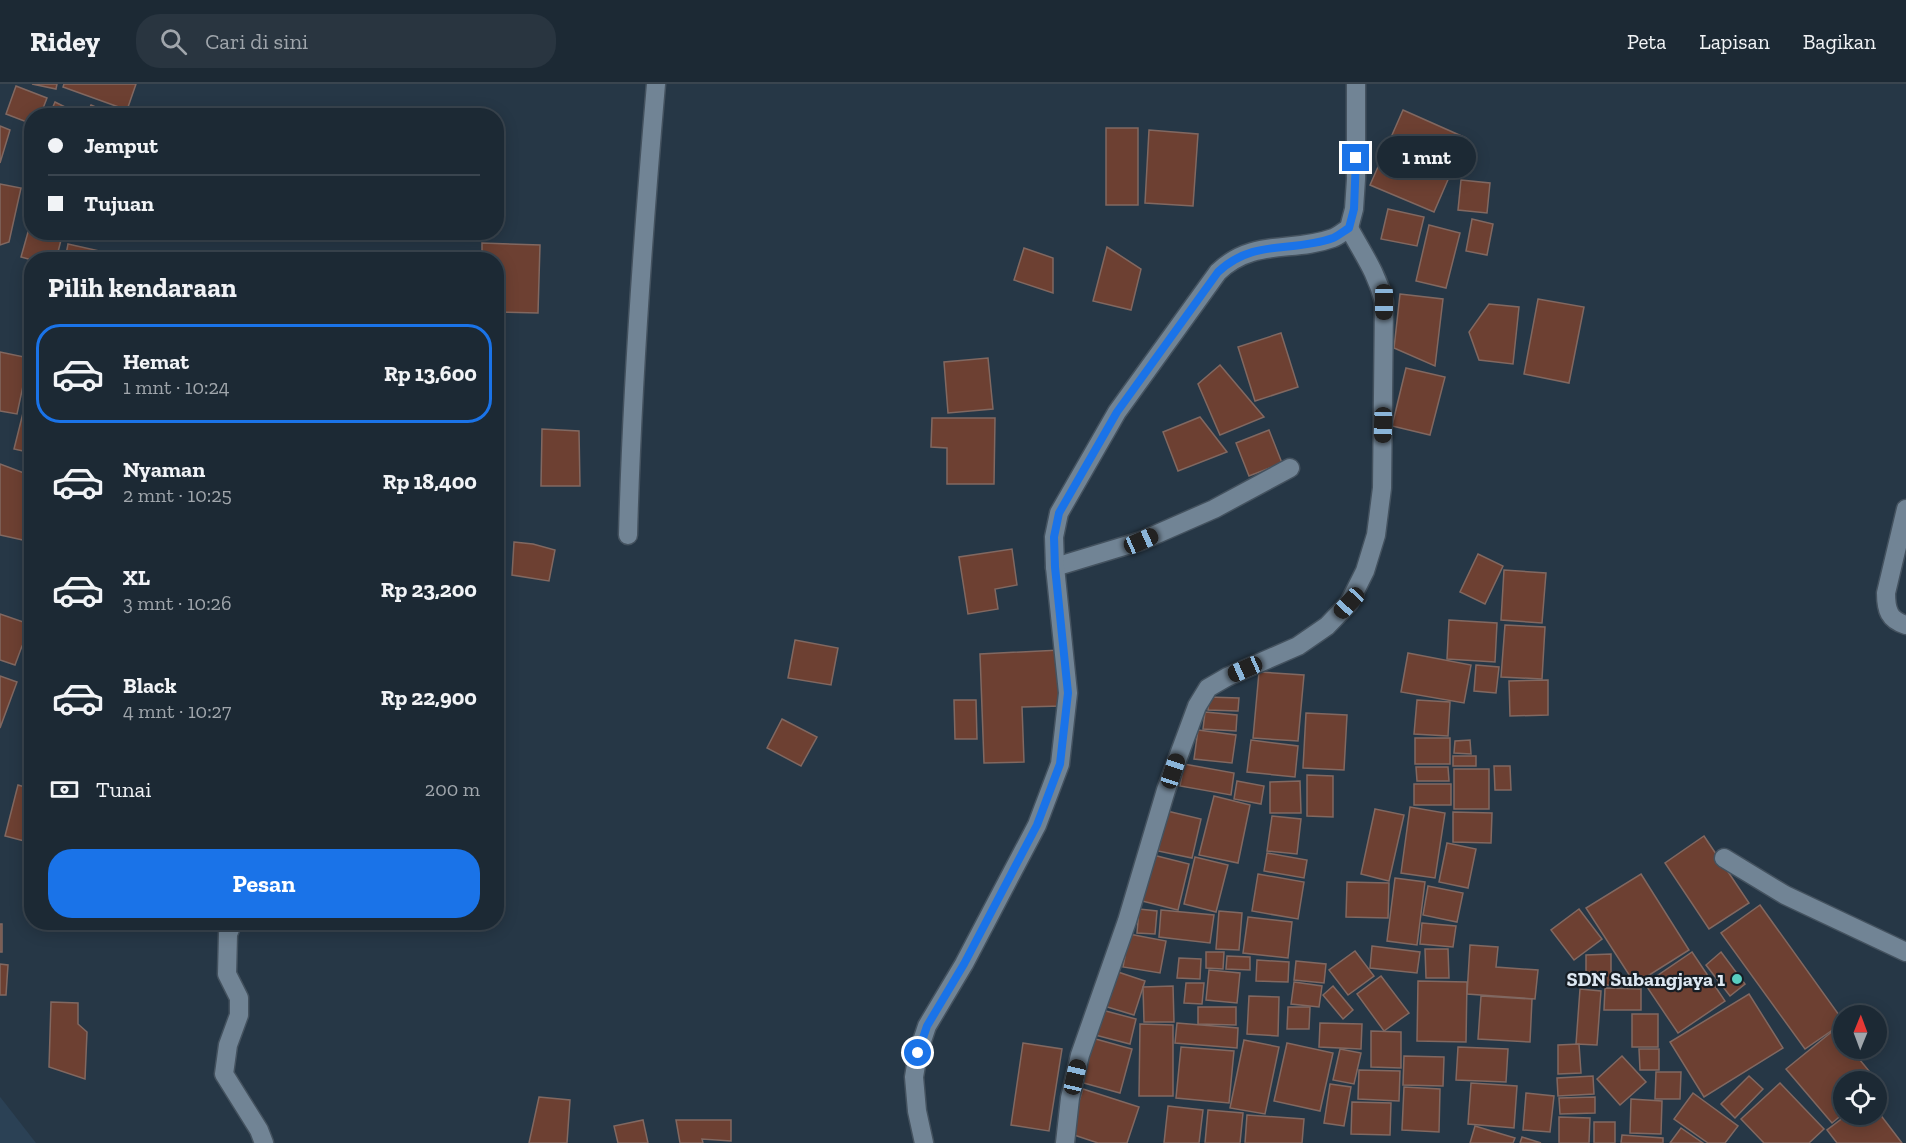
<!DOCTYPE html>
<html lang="id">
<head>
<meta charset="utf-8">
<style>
	:root { --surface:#1c2934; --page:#293540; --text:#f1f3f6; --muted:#a0a6ac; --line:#3a454f; --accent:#1a73e8 }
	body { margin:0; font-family:"Zilla Slab",serif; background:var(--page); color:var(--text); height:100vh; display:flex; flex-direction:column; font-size:22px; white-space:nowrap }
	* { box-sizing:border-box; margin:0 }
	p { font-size:20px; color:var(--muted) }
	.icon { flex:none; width:33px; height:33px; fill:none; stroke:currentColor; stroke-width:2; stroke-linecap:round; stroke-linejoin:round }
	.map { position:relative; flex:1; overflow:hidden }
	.side { position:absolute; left:24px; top:168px; width:480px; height:678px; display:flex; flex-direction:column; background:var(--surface); border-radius:24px; box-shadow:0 3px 15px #0003,0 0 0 2px var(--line) }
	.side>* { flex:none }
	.top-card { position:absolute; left:24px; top:24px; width:480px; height:132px; border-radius:24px; box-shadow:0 3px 15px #0003,0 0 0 2px var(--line); display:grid; align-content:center; height:132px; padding:0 24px; background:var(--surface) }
	.needle { width:39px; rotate:1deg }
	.buttons { position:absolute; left:1833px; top:921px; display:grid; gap:12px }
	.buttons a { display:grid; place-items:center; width:54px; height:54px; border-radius:50%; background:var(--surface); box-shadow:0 3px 15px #0003,0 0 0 2px var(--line); font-size:30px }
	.end { position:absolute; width:27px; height:27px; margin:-14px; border:8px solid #1a73e8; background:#fff; box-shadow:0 0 0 3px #fff }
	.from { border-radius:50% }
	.bubble { position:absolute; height:42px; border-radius:21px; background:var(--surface); box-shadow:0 3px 15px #0003,0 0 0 2px var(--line); font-size:20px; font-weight:700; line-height:42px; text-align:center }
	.car { position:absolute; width:18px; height:36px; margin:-18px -9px; border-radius:8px; box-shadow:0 0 4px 2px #0007; background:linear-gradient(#222 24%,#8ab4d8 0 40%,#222 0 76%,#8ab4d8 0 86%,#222 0) }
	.top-card b { display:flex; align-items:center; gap:21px; height:57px; font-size:22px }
	.top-card b+b { border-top:2px solid var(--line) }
	.top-card i { width:15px; height:15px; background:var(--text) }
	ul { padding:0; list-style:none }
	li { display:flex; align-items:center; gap:18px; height:99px; margin:0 12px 9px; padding:0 12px; border:3px solid transparent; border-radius:24px }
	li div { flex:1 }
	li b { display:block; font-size:22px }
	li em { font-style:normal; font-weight:700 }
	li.active { border-color:var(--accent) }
	li>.icon { width:54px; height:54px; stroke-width:1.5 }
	h2 { padding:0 24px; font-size:27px; line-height:72px }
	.pay { display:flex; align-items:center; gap:15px; height:66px; padding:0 24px; font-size:22px }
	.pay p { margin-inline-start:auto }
	.cta { display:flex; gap:12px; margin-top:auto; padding:12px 24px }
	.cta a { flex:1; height:69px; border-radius:24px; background:var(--accent); color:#fff; font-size:24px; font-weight:700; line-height:69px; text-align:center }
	header { display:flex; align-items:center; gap:36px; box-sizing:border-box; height:84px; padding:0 30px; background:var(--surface); border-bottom:2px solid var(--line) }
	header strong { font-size:28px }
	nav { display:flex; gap:33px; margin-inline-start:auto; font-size:21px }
	.search { width:420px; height:54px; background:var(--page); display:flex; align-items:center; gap:15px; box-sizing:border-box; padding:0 21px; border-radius:24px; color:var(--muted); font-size:22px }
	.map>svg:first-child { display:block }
	.built { fill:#2b4155 }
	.building { fill:#6d4032; stroke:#816861; stroke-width:1.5 }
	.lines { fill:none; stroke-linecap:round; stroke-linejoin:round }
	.minor-casing { stroke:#44525f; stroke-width:21 }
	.minor { stroke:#718495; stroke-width:18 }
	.route { stroke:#1a73e8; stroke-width:8 }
	.poi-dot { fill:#59cebf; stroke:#161d24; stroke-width:2 }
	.labels { text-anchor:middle; stroke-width:4.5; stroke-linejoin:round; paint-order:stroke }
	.poi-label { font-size:20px; font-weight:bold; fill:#dde7f1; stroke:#161d24; text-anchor:end }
</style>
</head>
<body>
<header>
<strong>Ridey</strong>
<div class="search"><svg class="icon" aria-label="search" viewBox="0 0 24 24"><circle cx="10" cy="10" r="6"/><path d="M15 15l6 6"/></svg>Cari di sini</div>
<nav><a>Peta</a><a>Lapisan</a><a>Bagikan</a></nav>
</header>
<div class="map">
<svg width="1906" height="1059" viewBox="0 0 1906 1059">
	<rect width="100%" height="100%" fill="#263746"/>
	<polygon class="built" points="0,1013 1,1014 36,1059 0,1059"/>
	<g class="building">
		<polygon points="32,0 57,0 56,5"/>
		<polygon points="64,0 136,0 127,26 63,3"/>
		<polygon points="16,2 47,14 40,32 32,32 32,40 6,30"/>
		<polygon points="55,18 77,29 76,32 49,32"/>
		<polygon points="91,21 116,32 86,32"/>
		<polygon points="1403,26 1466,54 1434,128 1370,101"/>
		<polygon points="0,42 10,46 0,79"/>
		<rect x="1106" y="44" width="32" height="77"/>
		<polygon points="1149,46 1198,50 1193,122 1145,119"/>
		<polygon points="1461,96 1490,99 1487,129 1458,126"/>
		<polygon points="0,100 21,104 9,158 0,161"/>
		<polygon points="1388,125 1424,133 1417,162 1381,155"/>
		<polygon points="32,134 32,148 63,148 56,176 32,176 21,173"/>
		<polygon points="1472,135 1493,140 1487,171 1466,167"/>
		<polygon points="1429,141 1460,149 1446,204 1416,197"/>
		<polygon points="482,159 540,161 538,229 496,228 496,176 482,176"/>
		<polygon points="68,160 104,168 102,176 65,176"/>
		<polygon points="1107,163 1141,185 1131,226 1093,217"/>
		<polygon points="1024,164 1053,174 1053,209 1014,196"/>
		<polygon points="1400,210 1443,215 1435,282 1394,264"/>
		<polygon points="1538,215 1584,223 1569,299 1524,290"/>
		<polygon points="1489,220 1519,223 1513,280 1479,276 1469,248"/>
		<polygon points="1281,249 1298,303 1255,317 1238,263"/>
		<polygon points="0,268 29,274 17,330 0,327"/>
		<polygon points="988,274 993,325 948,329 944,278"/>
		<polygon points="1220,281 1264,333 1220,351 1198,300"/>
		<polygon points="1406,284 1445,293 1430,351 1392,342"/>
		<polygon points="26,317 32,319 32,369 14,365"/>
		<polygon points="1200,333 1227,368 1178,387 1163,348"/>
		<polygon points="932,334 995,334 994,400 947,400 947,364 931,363"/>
		<polygon points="542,345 579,347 580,402 541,402"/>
		<polygon points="1269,346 1282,379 1249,392 1236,359"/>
		<polygon points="0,380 32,392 32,458 0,451"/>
		<polygon points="514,458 533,460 555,466 549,497 512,491"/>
		<polygon points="1012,465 1017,501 995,505 998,525 968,530 959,473"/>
		<polygon points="1478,470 1503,482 1485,520 1460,508"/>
		<polygon points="1504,486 1546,489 1542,539 1501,536"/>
		<polygon points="0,530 32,541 32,548 22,562 15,581 0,576"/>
		<polygon points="1449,536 1497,539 1495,578 1447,575"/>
		<polygon points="1505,541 1545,543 1542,595 1501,593"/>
		<polygon points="795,556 838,564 831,601 788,594"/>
		<polygon points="1060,566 1062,622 1022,623 1024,678 984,679 980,570"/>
		<polygon points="1408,569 1471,581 1464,619 1401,608"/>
		<polygon points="1476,581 1499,583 1496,609 1474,607"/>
		<polygon points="1259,588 1304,591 1298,657 1253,654"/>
		<polygon points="0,592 17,598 0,644"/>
		<polygon points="1548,596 1548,631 1510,632 1509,597"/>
		<polygon points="1208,613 1239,614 1238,627 1208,626"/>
		<polygon points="954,616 976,616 977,655 955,655"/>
		<polygon points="1417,616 1450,618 1448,652 1414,650"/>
		<polygon points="1205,628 1237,631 1236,647 1203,645"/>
		<polygon points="1306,629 1347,631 1344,686 1303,684"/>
		<polygon points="782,635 817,653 801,682 767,664"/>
		<polygon points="1198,646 1236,651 1232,679 1194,675"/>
		<rect x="1415" y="654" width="35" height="26"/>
		<polygon points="1251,656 1298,662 1295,693 1247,688"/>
		<polygon points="1470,656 1471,670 1454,669 1455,657"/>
		<rect x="1453" y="672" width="23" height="10"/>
		<polygon points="1184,680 1234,689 1231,711 1180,702"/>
		<polygon points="1494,682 1510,682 1511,706 1495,706"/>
		<polygon points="1416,683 1448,683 1449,697 1417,697"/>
		<rect x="1454" y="685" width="35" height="40"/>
		<polygon points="1307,691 1333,692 1333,733 1307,732"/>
		<polygon points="1237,697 1264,702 1261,720 1234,715"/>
		<polygon points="1300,697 1301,729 1270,729 1270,698"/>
		<rect x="1414" y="700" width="37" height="21"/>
		<polygon points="18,701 32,705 32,759 5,752"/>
		<polygon points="1214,712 1250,721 1238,779 1199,771"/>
		<polygon points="1410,723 1445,729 1435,794 1401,789"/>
		<polygon points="1375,725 1404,731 1389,797 1361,790"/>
		<polygon points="1167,727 1201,735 1192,774 1158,767"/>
		<polygon points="1453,728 1492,729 1491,759 1453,758"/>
		<polygon points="1272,732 1301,735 1297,770 1267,767"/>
		<polygon points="1704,752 1749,819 1709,845 1665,779"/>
		<polygon points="1447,759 1476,765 1468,804 1439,798"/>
		<polygon points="1267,769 1307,776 1304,794 1264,787"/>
		<polygon points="1153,771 1189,780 1178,826 1142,817"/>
		<polygon points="1195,773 1228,781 1216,828 1184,820"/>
		<polygon points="1258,790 1304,798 1298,835 1252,827"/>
		<polygon points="1641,790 1689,866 1635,900 1586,824"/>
		<polygon points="1395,794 1425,798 1417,861 1387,857"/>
		<polygon points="1347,798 1389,799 1388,834 1346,833"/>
		<polygon points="1428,802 1463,809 1457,838 1423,831"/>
		<polygon points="1760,821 1844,938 1805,965 1721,849"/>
		<polygon points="1139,825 1157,827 1155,850 1137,849"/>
		<polygon points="1579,825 1602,855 1574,876 1551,846"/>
		<polygon points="1161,826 1214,831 1210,859 1159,853"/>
		<polygon points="1219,827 1242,829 1239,866 1216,865"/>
		<polygon points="1248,833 1292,838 1288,874 1243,869"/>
		<polygon points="1422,839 1456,842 1453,863 1420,860"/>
		<rect x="0" y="840" width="2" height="28"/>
		<polygon points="1129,850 1166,857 1160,889 1123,883"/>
		<polygon points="1470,861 1498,863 1496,883 1538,886 1535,915 1467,910"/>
		<polygon points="1372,862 1420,868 1417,889 1370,884"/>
		<polygon points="1425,865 1448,865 1449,894 1426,894"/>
		<polygon points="1355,867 1374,892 1348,911 1329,886"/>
		<polygon points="1206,868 1224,868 1223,885 1206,884"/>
		<polygon points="1692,868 1725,917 1678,949 1645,900"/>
		<polygon points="1721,868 1745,900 1730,912 1706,881"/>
		<polygon points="1611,870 1611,901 1586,901 1586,871"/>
		<polygon points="1227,872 1250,873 1250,886 1226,885"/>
		<polygon points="1179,874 1201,875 1200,895 1177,894"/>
		<polygon points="1257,876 1289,878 1288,898 1256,897"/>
		<polygon points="1296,877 1326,880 1324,899 1294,896"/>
		<polygon points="0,880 8,881 6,911 0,911"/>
		<polygon points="1209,886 1240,889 1237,919 1206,916"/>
		<polygon points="1115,887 1145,897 1134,931 1104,922"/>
		<polygon points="1381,892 1409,929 1384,947 1357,910"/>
		<polygon points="1418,897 1467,898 1466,958 1417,957"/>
		<polygon points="1294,898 1322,902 1319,923 1291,920"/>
		<polygon points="1186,899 1204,899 1202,920 1184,919"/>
		<polygon points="1173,902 1174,938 1144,938 1143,903"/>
		<polygon points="1333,902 1353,926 1343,935 1323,911"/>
		<polygon points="1605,904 1641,905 1641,926 1604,926"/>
		<polygon points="1580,905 1601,907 1597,961 1576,960"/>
		<polygon points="1749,910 1783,964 1704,1013 1670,958"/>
		<polygon points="1249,912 1279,913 1278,952 1247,950"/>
		<polygon points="1481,912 1532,915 1530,958 1478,955"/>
		<polygon points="51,918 78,919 78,940 87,948 85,995 49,983"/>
		<polygon points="1198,923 1236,923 1236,941 1198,940"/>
		<polygon points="1288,923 1310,923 1309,945 1287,945"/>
		<polygon points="1102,926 1136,935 1130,960 1095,951"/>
		<rect x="1632" y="930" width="26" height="33"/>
		<polygon points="1177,939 1238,944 1237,964 1175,959"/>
		<polygon points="1320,939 1362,940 1361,965 1319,963"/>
		<polygon points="1140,940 1173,941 1173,1012 1139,1012"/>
		<polygon points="1834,946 1844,957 1844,964 1850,964 1879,999 1876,1001 1876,998 1844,998 1844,1029 1832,1039 1786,985"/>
		<polygon points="1371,947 1401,948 1401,984 1371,983"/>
		<polygon points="1092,954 1132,965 1120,1009 1080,998"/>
		<polygon points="1244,956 1279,963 1265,1030 1230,1024"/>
		<polygon points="1023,959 1062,965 1049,1047 1011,1041"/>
		<polygon points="1287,959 1333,969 1320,1027 1274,1017"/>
		<polygon points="1579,960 1581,989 1558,990 1558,961"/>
		<polygon points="1181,963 1234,967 1229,1019 1176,1014"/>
		<polygon points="1458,963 1508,965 1506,998 1456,996"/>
		<polygon points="1340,965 1361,969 1354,1000 1333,996"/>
		<polygon points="1639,965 1659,965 1659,986 1640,986"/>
		<polygon points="1404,972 1444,973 1443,1002 1403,1001"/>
		<polygon points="1622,972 1646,998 1620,1021 1597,995"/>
		<polygon points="1359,986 1400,987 1399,1017 1358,1015"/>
		<polygon points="1656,988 1681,988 1680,1015 1655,1015"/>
		<polygon points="1593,992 1594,1010 1558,1012 1557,994"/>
		<polygon points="1749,992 1763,1005 1735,1034 1721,1020"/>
		<polygon points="1471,999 1517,1002 1514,1044 1468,1040"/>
		<polygon points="1780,999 1824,1045 1809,1059 1764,1059 1741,1035"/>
		<polygon points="1330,1000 1351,1003 1344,1042 1324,1039"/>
		<polygon points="1404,1003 1440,1005 1439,1048 1402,1046"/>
		<polygon points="1083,1005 1139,1023 1127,1059 1098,1059 1068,1049"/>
		<polygon points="1526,1009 1554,1012 1550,1048 1523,1046"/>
		<polygon points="1693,1009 1738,1042 1725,1059 1708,1059 1674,1035"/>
		<polygon points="539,1013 570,1016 567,1059 529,1059"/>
		<polygon points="1595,1013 1595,1029 1560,1030 1559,1014"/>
		<polygon points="1631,1015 1662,1017 1661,1050 1630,1049"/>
		<polygon points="1352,1018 1391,1019 1390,1051 1351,1050"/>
		<polygon points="1168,1022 1203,1026 1199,1059 1164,1059"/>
		<polygon points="1876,1025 1902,1059 1837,1059 1827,1046 1848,1030 1876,1030"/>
		<polygon points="1208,1026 1243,1029 1240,1059 1205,1059"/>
		<polygon points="1247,1031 1304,1035 1302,1059 1245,1059"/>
		<polygon points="1559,1033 1590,1034 1589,1059 1559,1059"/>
		<polygon points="643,1036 648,1059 618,1059 614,1042"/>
		<polygon points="676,1036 731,1036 731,1057 702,1055 703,1059 680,1059"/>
		<rect x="1594" y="1038" width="21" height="21"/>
		<polygon points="1475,1042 1515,1054 1513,1059 1470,1059"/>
		<polygon points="1681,1044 1703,1059 1670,1059"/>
		<polygon points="1622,1051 1663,1054 1663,1059 1621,1059"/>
		<polygon points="1522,1053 1541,1059 1520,1059"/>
	</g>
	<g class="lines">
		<g class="minor-casing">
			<g id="minor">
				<path d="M 1906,425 L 1886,509 C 1886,526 1889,536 1906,541"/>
				<path d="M 628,451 C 632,300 643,150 656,0"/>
				<polyline points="1055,483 1141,457 1214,425 1290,384"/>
				<polyline points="1724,774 1785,811 1906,868"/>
				<polyline points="233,838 228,850 227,890 239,914 239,931 228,961 224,990 259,1046 264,1059"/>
				<path d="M 924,1059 L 917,1027 L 914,993 L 918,969 L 927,942 L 964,880 L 1037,741 L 1060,680 L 1068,609 L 1055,483 L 1054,453 L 1059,429 L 1117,328 L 1218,188 C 1253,154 1292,169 1333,154 C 1338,152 1344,147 1349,144 L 1354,125 L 1356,95 L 1356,0"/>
				<path d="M 1065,1059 L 1070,1014 L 1080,971 L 1127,837 L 1166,706 L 1197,622 L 1208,604 L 1227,593 L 1298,562 L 1327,542 L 1349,519 L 1365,487 L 1376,451 L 1382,404 L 1384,218 C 1377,189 1363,170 1349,144"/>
			</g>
		</g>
		<use href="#minor" class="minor"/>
	</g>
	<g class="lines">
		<path class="route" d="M 918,969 L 927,942 L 964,880 L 1037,741 L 1060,680 L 1068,609 L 1055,483 L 1054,453 L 1059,429 L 1117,328 L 1218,188 C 1254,154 1292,169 1333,154 C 1338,152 1344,147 1349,144 L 1354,125 L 1356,74"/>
	</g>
	<circle class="poi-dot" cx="1737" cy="895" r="6"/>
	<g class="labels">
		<g class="poi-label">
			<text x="1725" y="902">SDN Subangjaya 1</text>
		</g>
	</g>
</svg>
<div class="buttons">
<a><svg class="needle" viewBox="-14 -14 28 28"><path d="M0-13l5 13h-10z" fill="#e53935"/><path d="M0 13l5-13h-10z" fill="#a0a6ac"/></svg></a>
<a><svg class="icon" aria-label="locate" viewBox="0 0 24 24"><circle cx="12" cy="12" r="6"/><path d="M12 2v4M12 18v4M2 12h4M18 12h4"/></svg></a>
</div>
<i class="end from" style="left:918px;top:969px"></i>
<i class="end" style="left:1356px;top:74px"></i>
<div class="bubble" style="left:1377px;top:52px;width:99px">1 mnt</div>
<i class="car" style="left:1384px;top:218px;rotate:180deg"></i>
<i class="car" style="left:1383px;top:341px;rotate:181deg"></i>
<i class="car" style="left:1141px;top:457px;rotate:66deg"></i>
<i class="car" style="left:1349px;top:519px;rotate:223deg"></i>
<i class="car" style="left:1245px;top:585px;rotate:246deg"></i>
<i class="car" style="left:1173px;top:687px;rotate:18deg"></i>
<i class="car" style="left:1075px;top:993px;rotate:13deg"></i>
<div class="top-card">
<b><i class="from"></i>Jemput</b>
<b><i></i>Tujuan</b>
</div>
<section class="side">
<h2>Pilih kendaraan</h2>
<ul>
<li class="active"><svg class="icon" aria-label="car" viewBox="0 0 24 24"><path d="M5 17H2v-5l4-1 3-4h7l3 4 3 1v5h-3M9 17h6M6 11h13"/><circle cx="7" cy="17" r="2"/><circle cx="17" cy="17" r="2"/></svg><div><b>Hemat</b><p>1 mnt · 10:24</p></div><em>Rp 13,600</em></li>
<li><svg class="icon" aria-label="car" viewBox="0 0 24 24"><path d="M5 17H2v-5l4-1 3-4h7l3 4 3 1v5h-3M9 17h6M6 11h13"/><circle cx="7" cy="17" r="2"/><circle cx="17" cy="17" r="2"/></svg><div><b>Nyaman</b><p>2 mnt · 10:25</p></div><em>Rp 18,400</em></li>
<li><svg class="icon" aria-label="car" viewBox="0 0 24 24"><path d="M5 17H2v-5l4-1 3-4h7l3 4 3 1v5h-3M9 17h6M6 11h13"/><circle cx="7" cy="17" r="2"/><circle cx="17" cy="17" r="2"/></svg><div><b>XL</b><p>3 mnt · 10:26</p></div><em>Rp 23,200</em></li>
<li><svg class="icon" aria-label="car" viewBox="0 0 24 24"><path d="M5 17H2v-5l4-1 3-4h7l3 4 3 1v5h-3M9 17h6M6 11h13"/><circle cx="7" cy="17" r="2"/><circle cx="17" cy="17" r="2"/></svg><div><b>Black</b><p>4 mnt · 10:27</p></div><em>Rp 22,900</em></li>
</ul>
<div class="pay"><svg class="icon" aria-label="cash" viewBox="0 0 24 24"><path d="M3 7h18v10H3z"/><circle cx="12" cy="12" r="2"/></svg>Tunai<p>200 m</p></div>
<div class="cta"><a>Pesan</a></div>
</section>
</div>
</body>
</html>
